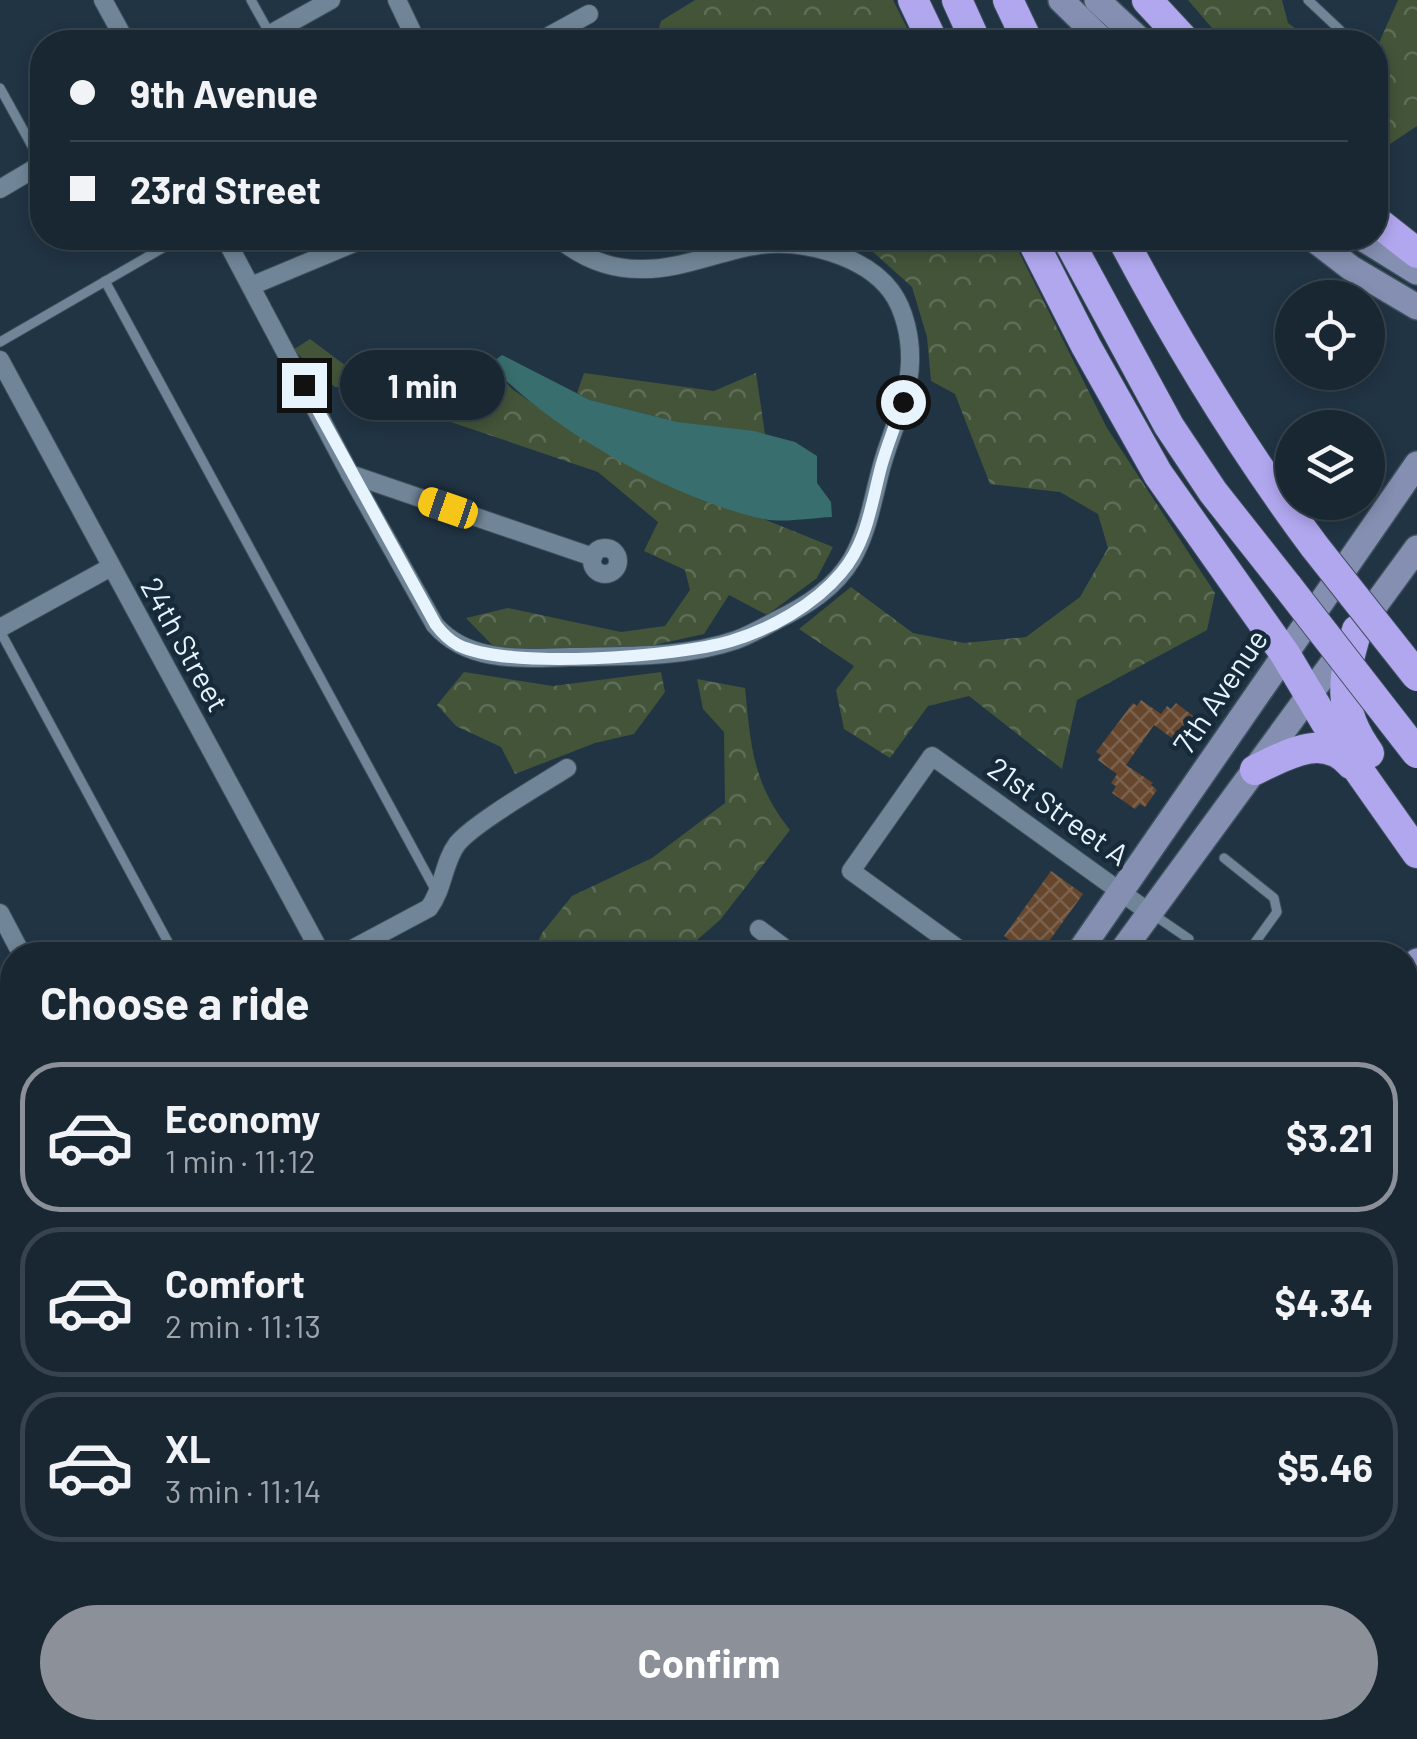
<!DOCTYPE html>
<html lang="en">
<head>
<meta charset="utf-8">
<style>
	:root { --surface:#192733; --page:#222f3b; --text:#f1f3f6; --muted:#9fa5ac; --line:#37444e; --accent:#8c9099 }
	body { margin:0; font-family:Barlow,sans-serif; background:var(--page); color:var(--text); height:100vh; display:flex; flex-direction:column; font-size:38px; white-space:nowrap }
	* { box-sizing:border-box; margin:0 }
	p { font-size:32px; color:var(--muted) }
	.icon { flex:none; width:55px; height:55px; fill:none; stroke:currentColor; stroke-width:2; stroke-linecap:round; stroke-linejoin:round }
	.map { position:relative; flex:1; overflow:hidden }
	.drawer { position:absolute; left:0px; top:942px; width:1418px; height:798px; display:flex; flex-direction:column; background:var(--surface); border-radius:40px 40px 0 0; box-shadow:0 5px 15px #0003,0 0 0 2px var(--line) }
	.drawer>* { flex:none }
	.hud { position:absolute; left:30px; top:30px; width:1358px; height:220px; border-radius:40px; box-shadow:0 5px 15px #0003,0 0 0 2px var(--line); display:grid; align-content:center; height:220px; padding:0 40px; background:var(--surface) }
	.controls { position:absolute; left:1275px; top:280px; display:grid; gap:20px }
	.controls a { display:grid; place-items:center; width:110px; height:110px; border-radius:50%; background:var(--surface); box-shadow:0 5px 15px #0003,0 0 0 2px var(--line); font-size:50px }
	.end { position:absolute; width:45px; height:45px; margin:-22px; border:12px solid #e7f3fd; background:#111; box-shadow:0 0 0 5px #111 }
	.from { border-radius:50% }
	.bubble { position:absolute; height:70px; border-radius:35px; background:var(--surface); box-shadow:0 5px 15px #0003,0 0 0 2px var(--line); font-size:32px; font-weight:700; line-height:70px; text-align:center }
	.car { position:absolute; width:30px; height:60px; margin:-30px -15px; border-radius:12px; box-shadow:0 0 8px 2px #0007; background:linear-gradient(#f5c518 24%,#345 0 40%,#f5c518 0 76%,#345 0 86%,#f5c518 0) }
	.hud b { display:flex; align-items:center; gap:35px; height:95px; font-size:38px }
	.hud b+b { border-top:2px solid var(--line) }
	.hud i { width:25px; height:25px; background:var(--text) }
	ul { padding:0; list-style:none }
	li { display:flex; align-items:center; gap:30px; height:150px; margin:0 20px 15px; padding:0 20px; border:5px solid var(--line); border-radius:40px }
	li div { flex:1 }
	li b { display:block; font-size:38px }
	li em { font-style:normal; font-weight:700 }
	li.current { border-color:var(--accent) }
	li>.icon { width:90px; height:90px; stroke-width:1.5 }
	h2 { padding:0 40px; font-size:45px; line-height:120px }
	.cta { display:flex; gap:20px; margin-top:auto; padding:20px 40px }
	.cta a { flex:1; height:115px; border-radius:60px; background:var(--accent); color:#fff; font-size:40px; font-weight:700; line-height:115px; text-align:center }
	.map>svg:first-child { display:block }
	.forest { fill:url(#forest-crowns) }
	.water { fill:#386e6e }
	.building { fill:url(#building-cross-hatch) }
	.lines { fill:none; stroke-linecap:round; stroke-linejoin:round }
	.service-casing { stroke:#3e505d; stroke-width:11 }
	.minor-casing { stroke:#3e505d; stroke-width:20 }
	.tertiary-casing { stroke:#3e505d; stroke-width:25 }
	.secondary-casing { stroke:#3e505d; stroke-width:28 }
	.primary-casing { stroke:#3e505d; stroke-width:28 }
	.motorway-casing { stroke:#3e505d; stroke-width:32 }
	.service { stroke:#708597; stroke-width:9 }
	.minor { stroke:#708597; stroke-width:18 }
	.tertiary { stroke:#708597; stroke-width:22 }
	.secondary { stroke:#848fb1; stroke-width:25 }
	.primary { stroke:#9799cc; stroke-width:25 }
	.motorway { stroke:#b1a7ef; stroke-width:30 }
	.motorway-bridge-casing { stroke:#3e505d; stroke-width:32; stroke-linecap:butt }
	.motorway-bridge { stroke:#b1a7ef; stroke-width:30 }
	.route { stroke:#e7f3fd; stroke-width:12 }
	.labels { text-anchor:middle; stroke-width:9; stroke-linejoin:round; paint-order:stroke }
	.street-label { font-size:30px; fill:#e7f3fd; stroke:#172a39 }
</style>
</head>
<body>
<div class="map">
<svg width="1417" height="1739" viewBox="0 0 1417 1739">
	<defs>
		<pattern id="forest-crowns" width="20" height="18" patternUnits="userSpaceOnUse" patternTransform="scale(2.5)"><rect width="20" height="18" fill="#435439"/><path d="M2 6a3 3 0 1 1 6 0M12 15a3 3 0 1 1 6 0" fill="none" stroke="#5e6d57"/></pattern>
		<pattern id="building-cross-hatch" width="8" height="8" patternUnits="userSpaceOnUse" patternTransform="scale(2.5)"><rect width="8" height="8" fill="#66472e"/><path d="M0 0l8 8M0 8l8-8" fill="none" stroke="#7c624d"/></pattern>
	</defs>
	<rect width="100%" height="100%" fill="#213444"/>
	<g class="forest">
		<polygon points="695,0 893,0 914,42 655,42 661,21"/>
		<polygon points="1188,0 1282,0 1288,23 1314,42 1224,42"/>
		<polygon points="1398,0 1417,0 1417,126 1375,154 1375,52"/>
		<polygon points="870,238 1012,238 1107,428 1215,593 1207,630 1077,700 1062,769 969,696 928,706 890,758 844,729 836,690 854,666 799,629 851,587 913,633 964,643 1026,637 1080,597 1108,548 1098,514 1060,492 990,484 955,394 931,381 927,337 912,287 871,250"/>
		<polygon points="310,339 350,369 409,351 453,352 490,364 512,389 604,452 699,499 766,520 833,547 817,578 767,615 729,595 704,634 636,649 495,648 466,618 508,608 621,632 665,626 690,590 685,570 644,551 658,522 598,472 436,417 411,390 335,387 293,350"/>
		<polygon points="584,373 714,391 756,373 765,434 678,422 590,400 577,393"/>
		<polygon points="464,672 553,686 661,672 665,692 634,734 595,743 515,774 501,747 456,726 437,705"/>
		<path d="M 697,679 L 745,688 C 751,746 752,782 790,830 L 720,920 L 680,955 L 532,955 L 542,933 L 572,896 L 652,858 L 725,803 L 724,732 L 703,709 Z"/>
		<polygon points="0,1366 12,1368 12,1561 0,1549"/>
	</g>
	<path class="water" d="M 502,355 L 590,400 L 678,422 L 754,431 L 795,442 L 817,456 L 817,483 L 831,502 L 832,517 C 811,518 784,523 763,519 C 676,500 549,430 490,364 Z"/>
	<g class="building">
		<polygon points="1141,700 1161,714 1167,706 1171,709 1176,703 1200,721 1195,726 1200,730 1188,746 1182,741 1180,744 1154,725 1126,765 1153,783 1151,785 1157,790 1145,807 1140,804 1135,809 1112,793 1116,786 1111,783 1117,774 1098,760 1101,755 1096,752 1133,703 1137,706"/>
		<polygon points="1051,871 1083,894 1039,955 1030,955 1004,936"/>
		<polygon points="1405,1510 1417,1519 1417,1590 1405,1582"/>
	</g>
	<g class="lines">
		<g class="service-casing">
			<g id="service">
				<polyline points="251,0 270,34"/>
				<polyline points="1308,0 1340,30"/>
				<polyline points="0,88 42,164"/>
				<polyline points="105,281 437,893"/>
				<polyline points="0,342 180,238"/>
				<polyline points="0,631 175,955"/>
				<polyline points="1224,858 1274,898 1277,912 1246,955"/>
				<polyline points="1154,915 1189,939"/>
				<polyline points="759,955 772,939"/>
				<polyline points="0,1172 12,1194"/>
				<polyline points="1405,1210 1417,1193"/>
				<polyline points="1405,1498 1417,1507"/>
				<polyline points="279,1739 300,1728"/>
				<polyline points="849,1739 870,1728"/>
				<polyline points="1358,1739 1368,1728"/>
			</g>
		</g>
		<g class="minor-casing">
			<g id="minor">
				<polyline points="103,0 126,42"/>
				<polyline points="397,0 417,42"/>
				<polyline points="256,42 331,0"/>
				<polyline points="538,42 589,14"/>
				<polyline points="0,189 42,164"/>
				<path d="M 225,238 L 350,474 L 435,625 C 469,664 524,658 570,657 C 624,656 684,658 736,640 C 750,635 764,627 777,620 C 806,606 835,588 852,559 C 869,529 873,497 882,465 C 891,432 909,398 910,363 C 911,339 905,310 891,291 C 864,255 801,239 759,245 C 719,251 681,270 640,269 C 608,269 582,258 558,238"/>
				<polyline points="251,286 366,238"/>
				<polyline points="0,360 322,955"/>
				<polyline points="350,474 593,557"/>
				<circle cx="605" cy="561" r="13"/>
				<polyline points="0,628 111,567"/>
				<polyline points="0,913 22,955"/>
				<polyline points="759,929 794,955"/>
				<path d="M 341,955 L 429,908 C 444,888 443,863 457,844 C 474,823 542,784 567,768"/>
				<polyline points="967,955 851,871 932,756 1150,913"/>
				<polyline points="0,1140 12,1133"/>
				<polyline points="1405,1339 1417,1347"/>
				<polyline points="443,1728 450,1739"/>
				<polyline points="869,1728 876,1739"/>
			</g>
		</g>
		<g class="tertiary-casing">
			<g id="tertiary">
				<polyline points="1405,1444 1417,1428"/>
				<polyline points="0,1692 12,1697"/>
				<polyline points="106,1728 122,1739"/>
				<polyline points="1138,1739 1159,1728"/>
			</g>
		</g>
		<g class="secondary-casing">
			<g id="secondary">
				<polyline points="1061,0 1104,42"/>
				<polyline points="1097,0 1142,42"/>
				<polyline points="1312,238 1351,268 1417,307"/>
				<polyline points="1362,238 1417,272"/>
				<polyline points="1077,955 1417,464"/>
				<polyline points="1119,955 1417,548"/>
				<polyline points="1405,1677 1417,1686"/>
				<polyline points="1405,1722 1417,1732"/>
			</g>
		</g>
		<g class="primary-casing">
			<g id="primary">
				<polyline points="1405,978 1417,961"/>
				<polyline points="565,1739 586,1728"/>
			</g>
		</g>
		<g class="motorway-casing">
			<g id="motorway">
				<polyline points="913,0 933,42"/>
				<polyline points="957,0 976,42"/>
				<polyline points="1008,0 1028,42"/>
				<polyline points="1147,0 1186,42"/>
				<polyline points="1375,220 1417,253"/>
				<polyline points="1031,238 1086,346 1158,474 1285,654 1331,731 1417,853"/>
				<polyline points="1067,238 1169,426 1213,492 1288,587"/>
				<path d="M 1122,238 C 1179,346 1242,449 1315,547"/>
				<path d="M 1357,630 C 1342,680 1337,709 1369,753"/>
				<path d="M 1255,770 C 1286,755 1324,732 1351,764"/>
			</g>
		</g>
		<use href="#service" class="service"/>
		<use href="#minor" class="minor"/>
		<use href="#tertiary" class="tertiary"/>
		<use href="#secondary" class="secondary"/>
		<use href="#primary" class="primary"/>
		<use href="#motorway" class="motorway"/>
		<g class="motorway-bridge-casing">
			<g id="motorway-bridge">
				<polyline points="1315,547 1417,676"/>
				<polyline points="1288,587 1417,753"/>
			</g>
		</g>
		<use href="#motorway-bridge" class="motorway-bridge"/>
	</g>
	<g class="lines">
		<path class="route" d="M 304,385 L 436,625 C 442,633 449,640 458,645 C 509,670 676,657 731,641 C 771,629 814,605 841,573 C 867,543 871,505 881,467 C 887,445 896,424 903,402"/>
	</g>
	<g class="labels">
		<g class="street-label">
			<text transform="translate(184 645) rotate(61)" y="10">24th Street</text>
			<text transform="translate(1221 692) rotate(-56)" y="10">7th Avenue</text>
			<text transform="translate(1058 812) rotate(35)" y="10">21st Street A</text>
		</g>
	</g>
</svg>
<div class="controls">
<a><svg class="icon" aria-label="locate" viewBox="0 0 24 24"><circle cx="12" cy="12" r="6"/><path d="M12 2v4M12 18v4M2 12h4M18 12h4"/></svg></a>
<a><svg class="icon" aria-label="layers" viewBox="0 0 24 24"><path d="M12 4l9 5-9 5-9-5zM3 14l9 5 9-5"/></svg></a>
</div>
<i class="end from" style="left:903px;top:402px"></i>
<i class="end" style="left:304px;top:385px"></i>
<div class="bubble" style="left:340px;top:350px;width:165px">1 min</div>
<i class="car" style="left:448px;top:508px;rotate:289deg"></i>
<div class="hud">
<b><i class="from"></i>9th Avenue</b>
<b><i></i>23rd Street</b>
</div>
<section class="drawer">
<h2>Choose a ride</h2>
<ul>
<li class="current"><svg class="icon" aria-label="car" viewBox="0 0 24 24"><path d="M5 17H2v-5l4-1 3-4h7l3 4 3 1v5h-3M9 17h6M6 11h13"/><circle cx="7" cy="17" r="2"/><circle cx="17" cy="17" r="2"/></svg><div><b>Economy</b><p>1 min · 11:12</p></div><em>$3.21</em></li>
<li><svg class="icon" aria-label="car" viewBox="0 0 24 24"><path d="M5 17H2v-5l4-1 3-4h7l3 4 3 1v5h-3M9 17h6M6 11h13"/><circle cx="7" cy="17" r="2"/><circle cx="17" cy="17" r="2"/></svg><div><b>Comfort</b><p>2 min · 11:13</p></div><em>$4.34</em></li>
<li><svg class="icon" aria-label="car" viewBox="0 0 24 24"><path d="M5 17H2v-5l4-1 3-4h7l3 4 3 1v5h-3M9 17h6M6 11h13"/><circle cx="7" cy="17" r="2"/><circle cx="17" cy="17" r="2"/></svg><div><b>XL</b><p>3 min · 11:14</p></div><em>$5.46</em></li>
</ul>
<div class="cta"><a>Confirm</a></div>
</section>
</div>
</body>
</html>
